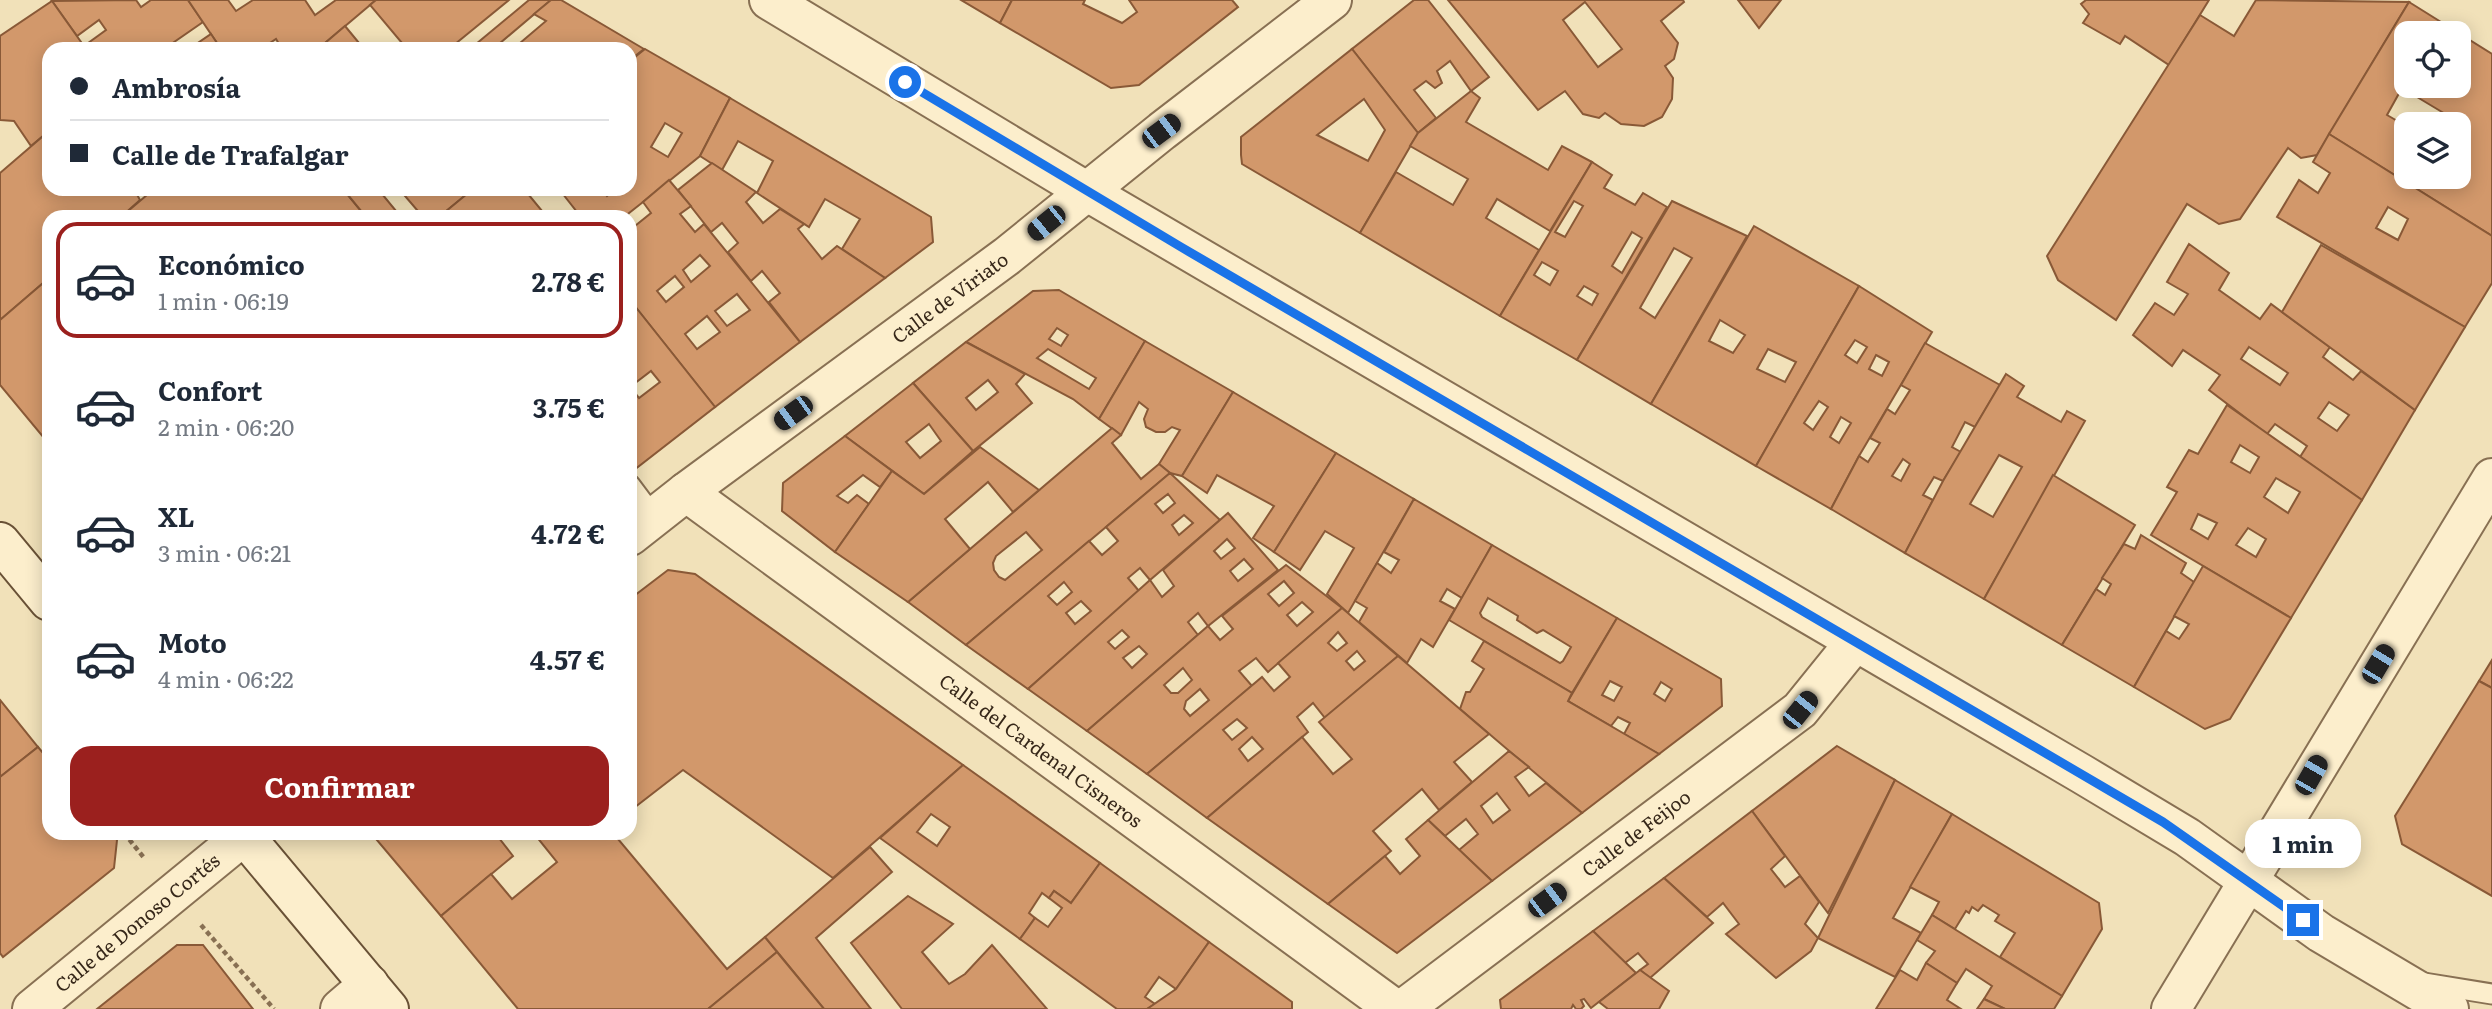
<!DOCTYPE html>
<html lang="es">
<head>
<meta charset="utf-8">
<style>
	:root { --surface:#fff; --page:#f2f2f3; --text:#1f2937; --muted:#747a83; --line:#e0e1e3; --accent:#9b201e }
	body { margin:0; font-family:Literata,serif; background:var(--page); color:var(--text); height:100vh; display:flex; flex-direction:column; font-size:26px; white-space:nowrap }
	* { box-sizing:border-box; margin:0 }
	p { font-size:23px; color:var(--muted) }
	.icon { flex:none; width:38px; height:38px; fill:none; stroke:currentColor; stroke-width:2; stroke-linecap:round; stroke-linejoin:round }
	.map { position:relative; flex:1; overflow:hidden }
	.drawer { position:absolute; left:42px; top:210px; width:595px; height:630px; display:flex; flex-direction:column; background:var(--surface); border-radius:21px; box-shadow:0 4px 18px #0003 }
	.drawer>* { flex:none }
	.top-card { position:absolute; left:42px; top:42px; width:595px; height:154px; border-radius:21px; box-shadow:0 4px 18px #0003; display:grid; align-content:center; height:154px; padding:0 28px; background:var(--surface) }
	.buttons { position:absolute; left:2394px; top:21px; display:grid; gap:14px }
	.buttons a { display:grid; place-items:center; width:77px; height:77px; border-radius:14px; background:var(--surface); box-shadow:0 4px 18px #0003; font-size:35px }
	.end { position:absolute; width:32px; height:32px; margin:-16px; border:9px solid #1a73e8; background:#fff; box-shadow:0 0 0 4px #fff }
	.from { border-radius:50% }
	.bubble { position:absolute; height:49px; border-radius:21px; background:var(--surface); box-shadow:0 4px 18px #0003; font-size:23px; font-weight:700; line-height:49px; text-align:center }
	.car { position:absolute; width:21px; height:42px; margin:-21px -10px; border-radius:9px; box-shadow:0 0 5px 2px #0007; background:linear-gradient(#222 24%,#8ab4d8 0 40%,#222 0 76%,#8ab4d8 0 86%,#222 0) }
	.top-card b { display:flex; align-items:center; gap:24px; height:66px; font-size:26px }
	.top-card b+b { border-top:2px solid var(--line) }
	.top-card i { width:18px; height:18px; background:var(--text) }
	ul { padding:12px 0 0; list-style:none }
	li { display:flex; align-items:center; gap:21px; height:116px; margin:0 14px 10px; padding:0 14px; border:4px solid transparent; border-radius:21px }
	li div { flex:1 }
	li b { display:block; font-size:26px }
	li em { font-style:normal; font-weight:700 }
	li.active { border-color:var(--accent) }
	li>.icon { width:63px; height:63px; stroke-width:1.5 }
	.primary-button { display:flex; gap:14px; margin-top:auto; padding:14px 28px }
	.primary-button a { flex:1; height:80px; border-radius:21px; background:var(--accent); color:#fff; font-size:28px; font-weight:700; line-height:80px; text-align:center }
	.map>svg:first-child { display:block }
	.building { fill:#d2986b; stroke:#895937; stroke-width:2; fill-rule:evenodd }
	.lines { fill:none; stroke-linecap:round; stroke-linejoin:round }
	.service-casing { stroke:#887053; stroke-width:23 }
	.minor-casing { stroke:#887053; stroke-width:42 }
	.tertiary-casing { stroke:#887053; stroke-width:42 }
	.secondary-casing { stroke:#695136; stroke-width:42 }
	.path { stroke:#887053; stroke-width:4.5; stroke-dasharray:5 3.5; stroke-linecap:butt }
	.service { stroke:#fceecc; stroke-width:19 }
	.minor { stroke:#fceecc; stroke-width:38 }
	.tertiary { stroke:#fceecc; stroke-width:38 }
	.secondary { stroke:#fceecc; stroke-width:38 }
	.route { stroke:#1a73e8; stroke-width:9 }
	.labels { text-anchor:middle; stroke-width:5; stroke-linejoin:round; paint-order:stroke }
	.street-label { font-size:19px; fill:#362719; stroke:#f8ebc9 }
</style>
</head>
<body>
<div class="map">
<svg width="2492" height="1009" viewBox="0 0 2492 1009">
	<rect width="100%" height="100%" fill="#f1e1b9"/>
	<g class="building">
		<polygon points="136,0 141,7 151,0 188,0 203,22 164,49 86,49 84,46 106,30 99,20 77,36 52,1"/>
		<polygon points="188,0 228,0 236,11 253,0 305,0 315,15 336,0 376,0 318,49 282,49 276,39 261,49 221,49"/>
		<polygon points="376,0 509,0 449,49 407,49 370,5"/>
		<polygon points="529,0 551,0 493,49 470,49"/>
		<polygon points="551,0 561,0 644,49 630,60 630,49 513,49 546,21 534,14"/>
		<polygon points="961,0 1012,0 1000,23"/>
		<polygon points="1012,0 1085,0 1083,4 1122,23 1137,12 1129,0 1232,0 1238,7 1139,85 1111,88 1000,23"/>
		<polygon points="1414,0 1428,0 1489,77 1471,91 1450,61 1437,71 1442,83 1435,88 1426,81 1414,90 1436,118 1418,133 1352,49"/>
		<path d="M 1448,0 L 1683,0 L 1684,2 L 1661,21 L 1678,43 L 1674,59 L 1665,66 L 1673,78 L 1672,99 L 1662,117 L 1644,126 L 1621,124 L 1605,113 L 1599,118 L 1583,114 L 1565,91 L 1538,110 ZM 1585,2 L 1622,49 L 1598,67 L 1563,20 Z"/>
		<polygon points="1738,0 1781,0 1759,28"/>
		<polygon points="2086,0 2209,0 2169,65 2125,36 2120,44 2083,23 2089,14 2081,4"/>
		<polygon points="2256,0 2409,2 2317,155 2301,158 2288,148 2240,219 2219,224 2187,204 2116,320 2058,280 2047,256 2200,15 2234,36"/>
		<polygon points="52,1 86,49 49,49 49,131 31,146 14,121 0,120 0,36"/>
		<path d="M 2409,2 L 2492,54 L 2492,236 L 2329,134 ZM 2406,33 L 2459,33 L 2459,86 L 2406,86 ZM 2402,88 L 2447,115 L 2442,124 L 2459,124 L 2459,177 L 2406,177 L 2406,126 L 2387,115 Z"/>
		<polygon points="345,26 364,49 318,49"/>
		<polygon points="211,34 221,49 189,49"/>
		<path d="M 645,49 L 730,98 L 700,156 L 643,202 L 624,217 L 581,217 L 559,189 L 601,189 L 607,196 L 615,189 L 630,189 L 630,177 L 635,173 L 635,168 L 630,165 L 630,109 L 633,104 L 630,102 L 630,61 ZM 665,123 L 682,133 L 668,157 L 651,147 Z"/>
		<path d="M 1352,49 L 1418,133 L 1360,233 L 1242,164 L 1241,155 L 1241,137 ZM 1364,99 L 1385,130 L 1368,161 L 1317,135 Z"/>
		<polygon points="1471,91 1480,98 1466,122 1548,170 1562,146 1592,162 1550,231 1497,199 1486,218 1539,250 1500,316 1360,233 1396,172 1453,205 1468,179 1410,146 1418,133"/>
		<polygon points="730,98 931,217 933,242 885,278 842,249 860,219 825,199 809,227 757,193 773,161 738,141 722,170 700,156"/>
		<polygon points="49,131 49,189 134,189 140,200 121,217 49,217 49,278 0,320 0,173"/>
		<path d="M 2329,134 L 2492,236 L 2492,283 L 2465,327 L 2277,217 L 2299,180 L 2318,193 L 2330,173 L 2313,162 ZM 2388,207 L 2408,219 L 2398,240 L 2376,228 Z"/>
		<path d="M 1592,162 L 1612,175 L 1604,188 L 1635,205 L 1643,193 L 1667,207 L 1577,360 L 1500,316 ZM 1574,201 L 1583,206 L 1565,237 L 1555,232 ZM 1632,232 L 1642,238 L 1622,273 L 1612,266 ZM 1542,262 L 1558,271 L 1550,285 L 1534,275 ZM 1584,286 L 1598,294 L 1592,305 L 1577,296 Z"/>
		<polygon points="712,163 756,192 746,202 763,223 780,209 804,224 798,229 822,259 837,246 885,278 800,342 769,302 780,293 762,271 751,281 728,252 738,243 722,223 711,232 678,190"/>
		<path d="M 669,180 L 691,206 L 680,214 L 695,232 L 704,224 L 800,342 L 715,407 L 630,300 L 630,283 L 633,281 L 630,278 L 630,230 L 651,213 L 643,202 ZM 700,255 L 710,266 L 691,282 L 683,270 ZM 675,276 L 684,287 L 666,302 L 657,291 ZM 737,294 L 750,310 L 727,326 L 715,311 ZM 707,316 L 720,332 L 697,349 L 685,334 Z"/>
		<polygon points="154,189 343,189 366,217 121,217"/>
		<polygon points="343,189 378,189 401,217 366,217"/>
		<polygon points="399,189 473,189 439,217 423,217"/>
		<polygon points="473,189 524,189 547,217 439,217"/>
		<path d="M 1672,201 L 1747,236 L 1651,404 L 1577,360 ZM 1674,248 L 1692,258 L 1655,318 L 1640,308 Z"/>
		<path d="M 1754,226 L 1859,286 L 1756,466 L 1651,404 ZM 1720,320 L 1745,335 L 1733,353 L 1709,341 ZM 1768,349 L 1796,362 L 1785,382 L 1757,369 Z"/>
		<path d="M 2189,244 L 2229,273 L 2219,290 L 2260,319 L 2271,304 L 2330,347 L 2323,357 L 2353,380 L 2361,371 L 2415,410 L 2362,500 L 2300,457 L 2307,446 L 2275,424 L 2267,434 L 2209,390 L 2220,375 L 2183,350 L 2172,366 L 2133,335 L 2155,303 L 2174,315 L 2188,294 L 2167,282 ZM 2249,347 L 2288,373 L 2280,385 L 2241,359 ZM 2329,402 L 2349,415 L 2337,431 L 2318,418 Z"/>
		<polygon points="2321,245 2465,327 2415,410 2282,312"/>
		<polygon points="49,278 49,444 0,385 0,320"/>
		<path d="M 1859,286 L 1932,332 L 1859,456 L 1831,509 L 1756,466 ZM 1855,340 L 1867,347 L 1857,363 L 1845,355 ZM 1876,355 L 1889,362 L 1882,376 L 1869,369 ZM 1819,401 L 1828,407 L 1813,430 L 1804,423 ZM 1841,417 L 1851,423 L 1839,443 L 1830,437 Z"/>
		<path d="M 1059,290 L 1145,341 L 1099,419 L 1073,399 L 966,342 L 1033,291 ZM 1057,328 L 1068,335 L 1061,346 L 1049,339 ZM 1048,349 L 1096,378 L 1089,389 L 1037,358 Z"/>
		<polygon points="630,300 715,407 634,470 630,464 630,387 639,398 660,382 651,371 630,387"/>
		<polygon points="1145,341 1233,392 1182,476 1170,473 1159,464 1180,430 1172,427 1165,432 1156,432 1146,427 1144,419 1148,409 1139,402 1121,435 1099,419"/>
		<path d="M 966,342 L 1025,374 L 1016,384 L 1032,403 L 973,451 L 913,383 ZM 988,380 L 998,392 L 976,410 L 966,398 Z"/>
		<path d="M 1925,343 L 2000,385 L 1975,427 L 1965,422 L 1952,447 L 1961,452 L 1943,481 L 1934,477 L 1923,495 L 1933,500 L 1905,553 L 1831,509 L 1859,456 L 1868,462 L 1880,443 L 1870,438 L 1887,409 L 1895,414 L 1910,390 L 1901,385 ZM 1903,459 L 1910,464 L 1901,481 L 1892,476 Z"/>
		<path d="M 2006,374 L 2024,386 L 2017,397 L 2061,422 L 2067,411 L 2085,421 L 1984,599 L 1905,553 L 1943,481 ZM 1999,455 L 2022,467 L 1993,517 L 1970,504 Z"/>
		<path d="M 913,383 L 973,451 L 924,494 L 845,436 ZM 929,424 L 941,441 L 920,458 L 906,442 Z"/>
		<polygon points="1233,392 1336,453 1274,552 1253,538 1274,506 1217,475 1207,493 1182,476"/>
		<path d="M 2227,405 L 2362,500 L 2291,618 L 2151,535 L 2177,492 L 2167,487 L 2189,450 L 2198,454 ZM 2240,445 L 2259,457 L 2250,473 L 2231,462 ZM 2276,478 L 2300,492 L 2288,513 L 2264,497 ZM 2198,514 L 2217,523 L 2208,539 L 2191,529 ZM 2248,528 L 2266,539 L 2256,557 L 2236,545 Z"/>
		<path d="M 1112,428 L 1121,435 L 1112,443 L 1141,479 L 1159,464 L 1170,473 L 966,645 L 908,602 ZM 1026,532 L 1042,550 L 1005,580 L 999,577 L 994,570 L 993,563 L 996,556 Z"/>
		<polygon points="845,436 892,471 880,487 863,475 837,496 848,503 857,495 869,504 835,552 782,511 783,483"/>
		<polygon points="980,447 1039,490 1013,512 988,482 945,519 970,549 908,602 835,552 892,471 924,494"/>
		<polygon points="1336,453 1414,499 1348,613 1327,594 1354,548 1325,531 1300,570 1274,552"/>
		<path d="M 1170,473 L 1220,520 L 1150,580 L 1140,568 L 1128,578 L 1139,591 L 1028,689 L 966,645 L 1089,541 L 1102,555 L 1118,541 L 1106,527 ZM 1168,494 L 1175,503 L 1163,513 L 1155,504 ZM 1184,515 L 1193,523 L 1179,535 L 1172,525 ZM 1064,582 L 1072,592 L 1057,605 L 1048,596 ZM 1081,601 L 1091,611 L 1075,624 L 1066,613 Z"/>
		<polygon points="2053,475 2135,525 2062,645 1984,599"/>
		<polygon points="1414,499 1492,545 1462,598 1447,589 1440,601 1455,609 1433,647 1421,639 1407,663 1359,622 1367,608 1355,601 1377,563 1391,573 1399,560 1384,552"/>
		<path d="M 1228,513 L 1278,570 L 1208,626 L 1198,613 L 1188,622 L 1198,635 L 1087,731 L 1028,689 L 1150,580 L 1162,597 L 1174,586 L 1163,570 ZM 1227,539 L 1235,548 L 1221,559 L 1214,551 ZM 1244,559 L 1253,569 L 1238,581 L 1230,571 ZM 1122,630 L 1129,637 L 1115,649 L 1108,642 ZM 1139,646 L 1147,654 L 1132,668 L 1123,658 Z"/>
		<polygon points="2141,535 2186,563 2181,573 2194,582 2134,687 2062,645 2096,589 2105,595 2111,584 2102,578 2124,544 2135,549"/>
		<path d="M 1492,545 L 1617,618 L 1572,693 L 1449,620 ZM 1488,598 L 1518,616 L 1517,620 L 1537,633 L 1543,630 L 1571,647 L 1563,661 L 1560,663 L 1482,617 L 1480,613 Z"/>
		<path d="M 1286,565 L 1342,608 L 1268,672 L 1256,658 L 1239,671 L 1252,686 L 1147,774 L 1087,731 L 1208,626 L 1220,640 L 1233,629 L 1222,616 ZM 1284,581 L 1294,593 L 1279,606 L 1268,594 ZM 1302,602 L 1313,612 L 1297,626 L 1287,615 ZM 1183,668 L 1192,680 L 1178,693 L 1171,693 L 1164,685 ZM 1200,689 L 1209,700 L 1190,716 L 1184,709 L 1186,701 Z"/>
		<polygon points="2203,566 2291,618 2230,719 2205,729 2134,687 2166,631 2179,639 2189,624 2174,616"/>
		<polygon points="668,570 695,574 963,765 833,878 683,770 630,811 630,599"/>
		<path d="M 1342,608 L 1398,656 L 1325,718 L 1313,703 L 1297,717 L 1308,732 L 1207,818 L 1147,774 L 1262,677 L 1274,691 L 1290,677 L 1278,663 ZM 1338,632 L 1347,643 L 1337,651 L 1328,643 ZM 1357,651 L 1365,661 L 1354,670 L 1346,661 ZM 1237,719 L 1247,728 L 1232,740 L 1223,730 ZM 1252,737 L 1263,749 L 1248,761 L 1239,749 Z"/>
		<path d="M 1617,618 L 1721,679 L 1722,706 L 1659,754 L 1624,734 L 1630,723 L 1618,717 L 1611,726 L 1568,701 ZM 1610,681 L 1622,687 L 1614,701 L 1602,695 ZM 1661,682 L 1672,689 L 1665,701 L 1654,694 Z"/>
		<polygon points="1484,641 1572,693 1568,701 1659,754 1582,813 1460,709 1466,692 1470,692 1484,669 1472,661"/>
		<polygon points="1398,656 1489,734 1454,762 1472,782 1439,810 1422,789 1373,831 1391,851 1328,904 1207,818 1302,737 1333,774 1352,759 1319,722"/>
		<polygon points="2492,660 2492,688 2479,681"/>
		<polygon points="2479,681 2492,688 2492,896 2402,844 2395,816"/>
		<polygon points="0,700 38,747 0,777"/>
		<polygon points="1837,746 1895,780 1828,913 1752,811"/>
		<polygon points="38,747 49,760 49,833 110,833 117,840 114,868 3,957 0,953 0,777"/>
		<path d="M 1509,751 L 1529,767 L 1515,777 L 1529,796 L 1546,783 L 1582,813 L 1492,881 L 1459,850 L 1478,834 L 1466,819 L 1445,836 L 1428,820 ZM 1497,793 L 1510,810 L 1493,823 L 1481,806 Z"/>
		<path d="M 963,765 L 1100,863 L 1071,903 L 1054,891 L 1049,898 L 1042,893 L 1029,913 L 1035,918 L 1020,939 L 880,838 ZM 931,814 L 950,827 L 937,846 L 917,832 Z"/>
		<polygon points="1895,780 1952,814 1893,918 1921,933 1895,977 1818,938"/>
		<polygon points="1752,811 1785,856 1771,869 1785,887 1800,876 1819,902 1805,924 1818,938 1811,951 1776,978 1726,934 1739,924 1723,903 1707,917 1664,878"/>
		<polygon points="1952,814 2099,903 2102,929 2062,996 2000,957 2015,933 1995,921 1999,915 1983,905 1978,911 1972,907 1969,913 1966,911 1955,929 1932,915 1939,902 1910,887"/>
		<polygon points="1428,820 1492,881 1397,953 1328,904 1385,856 1400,874 1420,856 1406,839"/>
		<polygon points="371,833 495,833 513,856 441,916"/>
		<polygon points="541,833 613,833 727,969 765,937 777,952 708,1009 518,1009 441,916 491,874 512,899 557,862 536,836"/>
		<polygon points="870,847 892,872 816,938 871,1009 824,1009 765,937"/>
		<polygon points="1100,863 1209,942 1176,989 1159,977 1145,997 1155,1004 1147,1009 1117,1009 1020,939 1035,918 1048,927 1062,908 1049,898 1054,891 1071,903"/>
		<polygon points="1664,878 1713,923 1650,978 1640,970 1648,964 1638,953 1625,963 1593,931"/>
		<polygon points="908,896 953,924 922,952 949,984 965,974 992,945 1047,1009 902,1009 851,943"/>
		<polygon points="1932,915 2062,996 2054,1009 2005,1009 1984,999 1992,986 1966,969 1957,983 1926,963 1935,951 1917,940"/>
		<polygon points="1593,931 1636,973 1591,1008 1584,999 1581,1000 1584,1006 1581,1009 1576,1009 1573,1005 1571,1009 1501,1009 1500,1000"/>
		<polygon points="1209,942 1292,1002 1292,1009 1147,1009 1176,989"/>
		<polygon points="177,945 203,945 253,1009 97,1009"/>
		<polygon points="777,952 824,1009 708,1009"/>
		<polygon points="1926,963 1957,983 1947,1000 1961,1009 1876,1009 1900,970 1917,980"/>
		<polygon points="1640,970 1669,991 1659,1009 1608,1009 1599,1002"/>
		<polygon points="1984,999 2005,1009 1977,1009"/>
	</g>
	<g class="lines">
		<g class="service-casing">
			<g id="service">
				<polyline points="630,485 654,517"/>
				<polyline points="2424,983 2492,994"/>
			</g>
		</g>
		<g class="minor-casing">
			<g id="minor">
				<path id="s1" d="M 686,492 L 1395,1009"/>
				<path id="s2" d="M 630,536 L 686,492 L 1007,256 L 1162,131 L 1332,0"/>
				<path id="s3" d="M 32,1009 L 247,833"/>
				<polyline points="340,1009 369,984"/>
				<path id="s4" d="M 1403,1009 L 1800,710 L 1855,642"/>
			</g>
		</g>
		<g class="tertiary-casing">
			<g id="tertiary">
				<polyline points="769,0 1086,191 2082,774 2187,837 2321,933 2449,1009"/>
				<polyline points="2171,1009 2492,478"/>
			</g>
		</g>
		<g class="secondary-casing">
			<g id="secondary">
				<polyline points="0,542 49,601"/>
				<polyline points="242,833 389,1009"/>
			</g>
		</g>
		<g class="path">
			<polyline points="124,833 145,859"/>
			<polyline points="201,925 274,1009"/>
		</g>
		<use href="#service" class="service"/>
		<use href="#minor" class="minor"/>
		<use href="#tertiary" class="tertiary"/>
		<use href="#secondary" class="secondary"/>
	</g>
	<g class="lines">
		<polyline class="route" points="905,82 1181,247 2163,822 2303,920"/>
	</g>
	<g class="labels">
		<g class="street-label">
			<text dy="7" stroke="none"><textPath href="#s2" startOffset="399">Calle de Viriato</textPath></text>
			<text dy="7" stroke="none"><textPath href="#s1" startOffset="439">Calle del Cardenal Cisneros</textPath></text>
			<text dy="7" stroke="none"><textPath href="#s4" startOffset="292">Calle de Feijoo</textPath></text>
			<text dy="7" stroke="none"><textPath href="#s3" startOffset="136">Calle de Donoso Cortés</textPath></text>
		</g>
	</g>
</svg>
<div class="buttons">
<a><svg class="icon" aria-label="locate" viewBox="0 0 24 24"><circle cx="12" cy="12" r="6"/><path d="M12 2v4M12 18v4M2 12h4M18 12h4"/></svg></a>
<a><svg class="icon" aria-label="layers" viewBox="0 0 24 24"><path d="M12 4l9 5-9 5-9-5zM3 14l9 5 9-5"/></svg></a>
</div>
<i class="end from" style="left:905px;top:82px"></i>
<i class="end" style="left:2303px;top:920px"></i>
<div class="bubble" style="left:2245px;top:819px;width:116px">1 min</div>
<i class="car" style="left:1161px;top:131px;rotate:53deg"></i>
<i class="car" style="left:1046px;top:223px;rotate:231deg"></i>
<i class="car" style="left:793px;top:413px;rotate:234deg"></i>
<i class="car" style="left:2378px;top:664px;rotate:31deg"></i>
<i class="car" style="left:1800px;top:710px;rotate:39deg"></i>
<i class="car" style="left:2311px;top:775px;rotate:30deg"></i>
<i class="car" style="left:1547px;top:900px;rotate:53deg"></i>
<div class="top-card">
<b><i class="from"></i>Ambrosía</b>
<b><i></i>Calle de Trafalgar</b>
</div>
<section class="drawer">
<ul>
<li class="active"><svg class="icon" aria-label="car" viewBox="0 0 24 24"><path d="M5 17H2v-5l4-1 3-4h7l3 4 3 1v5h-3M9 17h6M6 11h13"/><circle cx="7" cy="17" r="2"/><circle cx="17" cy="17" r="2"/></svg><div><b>Económico</b><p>1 min · 06:19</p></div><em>2.78 €</em></li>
<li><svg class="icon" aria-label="car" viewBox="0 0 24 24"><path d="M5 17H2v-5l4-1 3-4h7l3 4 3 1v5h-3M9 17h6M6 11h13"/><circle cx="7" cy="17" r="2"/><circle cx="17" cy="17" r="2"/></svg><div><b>Confort</b><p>2 min · 06:20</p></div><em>3.75 €</em></li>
<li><svg class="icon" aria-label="car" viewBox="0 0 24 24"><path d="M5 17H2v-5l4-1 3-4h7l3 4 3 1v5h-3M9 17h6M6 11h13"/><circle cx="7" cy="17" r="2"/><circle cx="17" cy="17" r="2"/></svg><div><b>XL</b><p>3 min · 06:21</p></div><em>4.72 €</em></li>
<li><svg class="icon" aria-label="car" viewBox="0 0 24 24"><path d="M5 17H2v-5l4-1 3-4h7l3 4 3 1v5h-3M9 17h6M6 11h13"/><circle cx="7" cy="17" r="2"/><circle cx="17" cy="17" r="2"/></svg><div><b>Moto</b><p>4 min · 06:22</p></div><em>4.57 €</em></li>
</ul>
<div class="primary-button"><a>Confirmar</a></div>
</section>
</div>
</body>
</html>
